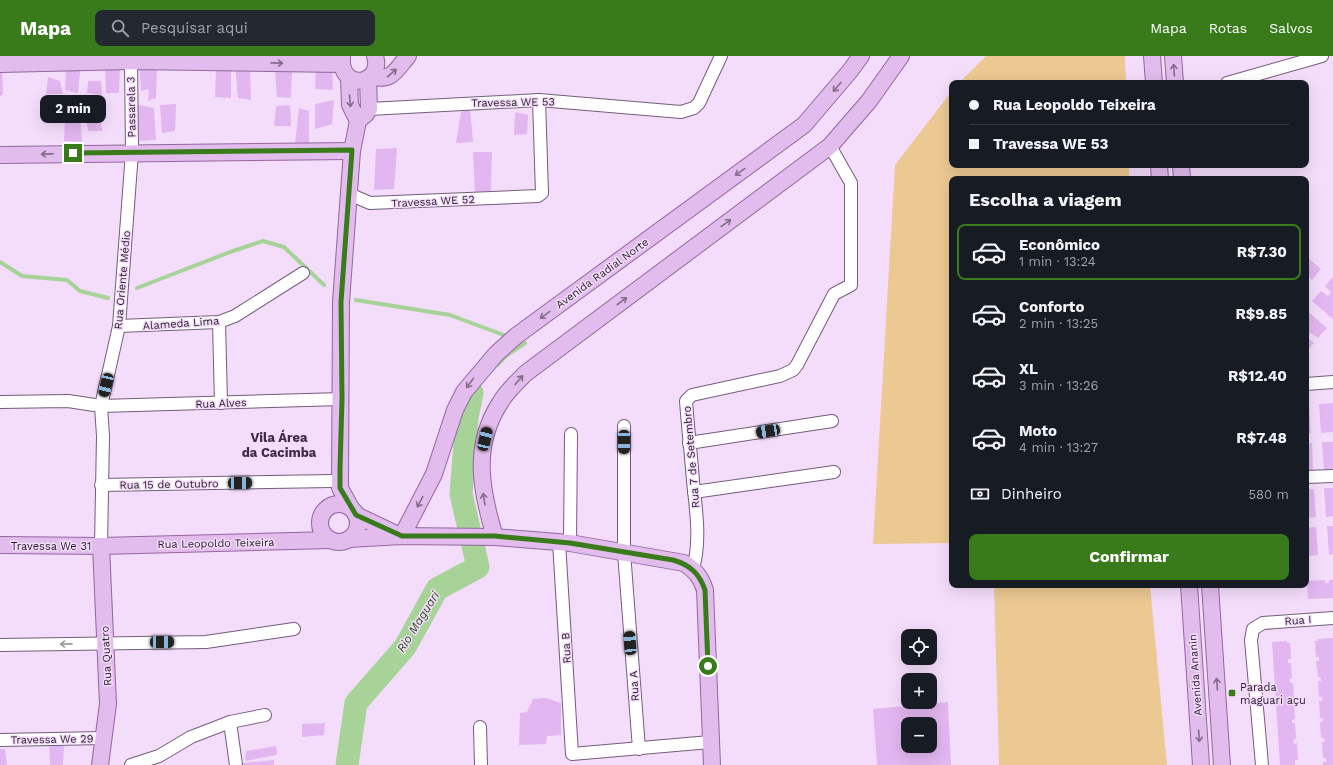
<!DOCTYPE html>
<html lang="pt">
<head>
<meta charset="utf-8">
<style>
	:root { --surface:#171b24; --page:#242831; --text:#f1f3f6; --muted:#9ea1a6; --line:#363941; --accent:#397b1b }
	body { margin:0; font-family:"Work Sans",sans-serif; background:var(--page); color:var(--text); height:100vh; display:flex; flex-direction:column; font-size:15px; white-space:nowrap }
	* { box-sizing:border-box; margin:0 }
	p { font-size:13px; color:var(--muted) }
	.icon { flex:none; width:22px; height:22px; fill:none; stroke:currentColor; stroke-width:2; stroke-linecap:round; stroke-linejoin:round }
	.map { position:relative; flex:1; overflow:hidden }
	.panel { position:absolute; left:949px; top:120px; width:360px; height:412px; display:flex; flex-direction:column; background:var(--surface); border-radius:8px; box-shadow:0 4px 16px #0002 }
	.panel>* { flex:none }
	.hud { position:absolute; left:949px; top:24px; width:360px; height:88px; border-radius:8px; box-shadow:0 4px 16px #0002; display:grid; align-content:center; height:88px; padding:0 20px; background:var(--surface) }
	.fabs { position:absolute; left:901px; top:573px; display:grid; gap:8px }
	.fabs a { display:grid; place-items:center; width:36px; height:36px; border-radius:8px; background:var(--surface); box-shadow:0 4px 16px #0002; font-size:20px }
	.end { position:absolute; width:18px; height:18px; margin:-9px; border:5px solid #397b1b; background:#fff; box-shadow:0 0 0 2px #fff }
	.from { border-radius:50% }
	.bubble { position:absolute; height:28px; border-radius:8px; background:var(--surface); box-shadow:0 4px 16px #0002; font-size:13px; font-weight:700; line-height:28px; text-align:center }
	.car { position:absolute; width:12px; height:24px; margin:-12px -6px; border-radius:5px; box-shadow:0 0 3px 1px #0007; background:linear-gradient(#222 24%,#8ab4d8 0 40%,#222 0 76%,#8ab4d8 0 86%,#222 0) }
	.hud b { display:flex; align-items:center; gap:14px; height:38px; font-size:15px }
	.hud b+b { border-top:1px solid var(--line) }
	.hud i { width:10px; height:10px; background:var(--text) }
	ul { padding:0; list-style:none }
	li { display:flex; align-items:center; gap:12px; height:56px; margin:0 8px 6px; padding:0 12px; border:2px solid transparent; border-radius:8px }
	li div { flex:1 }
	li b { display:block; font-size:15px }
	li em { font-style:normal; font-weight:700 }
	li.current { border-color:var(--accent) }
	li>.icon { width:36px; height:36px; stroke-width:1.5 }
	h2 { padding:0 20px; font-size:18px; line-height:48px }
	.pay { display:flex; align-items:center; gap:10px; height:44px; padding:0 20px; font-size:15px }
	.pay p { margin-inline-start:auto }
	.cta { display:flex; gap:8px; margin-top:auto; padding:8px 20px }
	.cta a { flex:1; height:46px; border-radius:8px; background:var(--accent); color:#fff; font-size:16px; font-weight:700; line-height:46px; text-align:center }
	header { display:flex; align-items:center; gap:24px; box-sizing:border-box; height:56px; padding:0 20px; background:var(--accent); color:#fff }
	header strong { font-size:19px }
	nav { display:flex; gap:22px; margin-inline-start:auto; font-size:14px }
	.search { width:280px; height:36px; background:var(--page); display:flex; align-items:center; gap:10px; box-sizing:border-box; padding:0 14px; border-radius:8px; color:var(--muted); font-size:15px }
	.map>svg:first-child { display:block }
	.green { fill:#ecc892 }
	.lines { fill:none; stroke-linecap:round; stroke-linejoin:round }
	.stream { stroke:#a7d398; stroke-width:4 }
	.river { stroke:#a7d398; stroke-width:23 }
	.building { fill:#e2b6f0; fill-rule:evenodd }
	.minor-casing { stroke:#745c7c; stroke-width:14 }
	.major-casing { stroke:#9367a0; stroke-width:18 }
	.minor { stroke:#fff; stroke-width:12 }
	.major { stroke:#e1bcec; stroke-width:16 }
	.oneway { stroke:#846c8a }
	.oneway2 { stroke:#9d989f }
	.route { stroke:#397b1b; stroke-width:5 }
	.poi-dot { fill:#397b1b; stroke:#f4ddfb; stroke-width:1.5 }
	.labels { text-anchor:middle; stroke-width:3; stroke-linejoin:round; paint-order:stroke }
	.street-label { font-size:11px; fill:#261b29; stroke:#f4ddfb }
	.poi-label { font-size:11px; fill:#261b29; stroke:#f4ddfb; text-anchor:start }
	.water-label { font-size:12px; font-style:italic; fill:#244d13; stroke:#f4ddfb }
	.quarter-label { font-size:13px; font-weight:bold; fill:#402a47; stroke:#f4ddfb }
</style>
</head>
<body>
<header>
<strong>Mapa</strong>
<div class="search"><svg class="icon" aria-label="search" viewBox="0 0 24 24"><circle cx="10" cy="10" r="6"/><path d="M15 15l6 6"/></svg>Pesquisar aqui</div>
<nav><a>Mapa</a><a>Rotas</a><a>Salvos</a></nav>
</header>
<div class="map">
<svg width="1333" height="709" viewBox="0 0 1333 709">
	<rect width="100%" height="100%" fill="#f4ddfb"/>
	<g class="green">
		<polygon points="986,0 1125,0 1126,27 959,27"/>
		<polygon points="952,35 952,109 1129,109 1129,123 952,123 952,487 873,488 895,109"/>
		<polygon points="994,529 1150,529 1167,709 999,709"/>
	</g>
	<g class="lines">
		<g class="stream">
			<polyline points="0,206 22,220 67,224 80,235 108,242"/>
			<polyline points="137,232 230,196 263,185 284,191 324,229"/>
			<polyline points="356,244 450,259 509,281"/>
			<polyline points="497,309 507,299 525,287"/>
		</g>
		<polyline class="river" points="347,709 356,647 405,591 437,533 478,511 461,438 467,362 472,337"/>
	</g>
	<g class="building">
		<polygon points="105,8 120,8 119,37 106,37"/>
		<polygon points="139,9 157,9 156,42 148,45 149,33 141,35"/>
		<polygon points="235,10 250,11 251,44 238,42"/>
		<polygon points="0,11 2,11 3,38 0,40"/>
		<polygon points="292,12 291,42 277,41 275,14"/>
		<polygon points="332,12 333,34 315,33 316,13"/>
		<polygon points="216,14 231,15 231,42 215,41"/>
		<polygon points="66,15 80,15 78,37 65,34"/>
		<polygon points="48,21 60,25 63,38 46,38"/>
		<polygon points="88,25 101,25 102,39 87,37"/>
		<polygon points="334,44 332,68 315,73 315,48"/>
		<polygon points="176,48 175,75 162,77 160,49"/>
		<polygon points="138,49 154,52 156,84 139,85"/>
		<polygon points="290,49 291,70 274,70 276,50"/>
		<polygon points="299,52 309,55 309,89 295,88"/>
		<polygon points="470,53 473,86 456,87 461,56"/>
		<polygon points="80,56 82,86 64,85 65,58"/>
		<polygon points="515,56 528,59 527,78 514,79"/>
		<polygon points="100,58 102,75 88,75 86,60"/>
		<polygon points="397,92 394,133 374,134 376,93"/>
		<polygon points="473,96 492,96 491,135 475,136"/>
		<polygon points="1306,200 1321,213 1312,224 1306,219"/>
		<polygon points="1333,221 1333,263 1312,245 1321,235 1328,240 1331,236 1325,230"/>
		<polygon points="1306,254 1327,272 1318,282 1311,277 1307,281 1314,287 1306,296"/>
		<polygon points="1333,347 1333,376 1321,377 1319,348"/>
		<polygon points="1306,349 1309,349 1311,377 1306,378"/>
		<polygon points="1322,386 1333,386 1333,414 1324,415"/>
		<polygon points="1306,387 1312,387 1313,416 1306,416"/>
		<polygon points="1324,432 1333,432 1333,460 1326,461"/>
		<polygon points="1306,433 1314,433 1316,461 1306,462"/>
		<polygon points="1327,470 1333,470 1333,498 1329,499"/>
		<polygon points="1316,471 1318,499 1306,500 1306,472"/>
		<polygon points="1325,524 1325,527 1329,527 1329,524 1333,524 1333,542 1308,543 1307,528 1309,528 1308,525"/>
		<polygon points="1333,582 1333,709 1323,709 1323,706 1326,706 1326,702 1323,702 1322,686 1325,686 1324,682 1321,682 1320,666 1323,665 1323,662 1320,662 1319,645 1322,645 1322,641 1319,641 1318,625 1321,625 1321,623 1320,621 1318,621 1316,605 1319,605 1319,601 1316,601 1315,585 1318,585 1318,583"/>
		<polygon points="1287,585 1287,587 1290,587 1291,603 1288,603 1288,607 1291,607 1292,623 1289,623 1290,627 1293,627 1294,643 1291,643 1291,647 1294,647 1295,663 1292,664 1292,667 1295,667 1296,683 1293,684 1294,688 1297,687 1298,704 1295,704 1295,709 1280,709 1272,586"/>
		<polygon points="546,642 561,647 561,679 547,680 546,688 519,689 520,657 527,656 533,643"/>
		<path d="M 948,646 L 951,709 L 877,709 L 873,653 ZM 908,668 L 930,668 L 930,690 L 908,690 Z"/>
		<polygon points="325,667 324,679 302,681 302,668"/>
		<polygon points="49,687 64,690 63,709 50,709"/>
		<polygon points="276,690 277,699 245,705 246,695"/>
		<polygon points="0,693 5,693 7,709 0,709"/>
		<polygon points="274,704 274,709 243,709 242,707"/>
	</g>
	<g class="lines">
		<g class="minor-casing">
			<g id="minor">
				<polyline points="1227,27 1322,0"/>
				<polyline points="369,53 539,44 681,56 694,52 699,47 721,0"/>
				<polyline points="349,138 370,147 538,140 542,137 539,44"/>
				<polyline points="219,266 221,347"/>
				<polyline points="119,270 219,266 235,260 303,217"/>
				<polyline points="1306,328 1333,326"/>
				<polyline points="0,346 68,345 101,350 342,343"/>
				<polyline points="624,370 624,496 639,693"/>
				<polyline points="689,387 832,365"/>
				<polyline points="1306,421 1333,420"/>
				<polyline points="101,429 333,425"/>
				<polyline points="694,436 834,416"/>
				<polyline points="559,486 572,698 710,686"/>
				<polyline points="570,487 571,378"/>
				<polyline points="101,490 103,380 101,350 119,270 132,96 131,5"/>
				<path d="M 693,513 C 701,484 696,454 693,425 C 691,398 688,372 686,345 L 692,339 L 780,320 L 793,314 L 797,309 L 834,238 L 851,229 L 851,127 L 830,90"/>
				<polyline points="0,589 206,586 294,573"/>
				<polyline points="230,666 236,709"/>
				<polyline points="480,671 481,709"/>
				<polyline points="0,684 104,682"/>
				<polyline points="131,709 159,700 191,681 230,666 265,659"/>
				<polyline points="1262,709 1251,584 1253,573 1263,567 1333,562"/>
			</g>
		</g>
		<g class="major-casing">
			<g id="major">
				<path d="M 342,0 C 339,37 384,29 375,0"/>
				<polyline points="1152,0 1154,27"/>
				<polyline points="1173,0 1175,27"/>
				<polyline points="0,8 131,5 341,8"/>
				<path d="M 371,21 C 393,25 395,15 408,0"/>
				<polyline points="349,22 350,49 358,65"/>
				<polyline points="0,99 352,95"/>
				<polyline points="1159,109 1160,123"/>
				<polyline points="1181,109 1182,123"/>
				<circle cx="339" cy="467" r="19"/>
				<polyline points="351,452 340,432 341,246 352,95 358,65 366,58 369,53 368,22"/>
				<polyline points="356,459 398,479"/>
				<polyline points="402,480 434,418 455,354 464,336 496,298 516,280 804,69 850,15 861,0"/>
				<path d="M 495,481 C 481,435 472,390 500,347 C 506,336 517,326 526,317 L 830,90 L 869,45 L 901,0"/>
				<path d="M 349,483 L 402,480 L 495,481 L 570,487 L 684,507 C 695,514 701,521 705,534 L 712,709"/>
				<polyline points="0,489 101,490 331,484"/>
				<polyline points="1189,529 1201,709"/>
				<polyline points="1210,529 1222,709"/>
				<polyline points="100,709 108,648 101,490"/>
			</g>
		</g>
		<use href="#minor" class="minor"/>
		<use href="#major" class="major"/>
	</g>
	<defs><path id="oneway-shaft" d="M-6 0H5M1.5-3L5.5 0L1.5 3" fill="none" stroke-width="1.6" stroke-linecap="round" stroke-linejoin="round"/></defs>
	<g class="oneway">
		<use href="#oneway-shaft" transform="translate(277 7) rotate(1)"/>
		<use href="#oneway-shaft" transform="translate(1174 14) rotate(-94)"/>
		<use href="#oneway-shaft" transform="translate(392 17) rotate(-41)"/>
		<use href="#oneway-shaft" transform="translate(837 31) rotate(131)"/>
		<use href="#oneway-shaft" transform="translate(350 45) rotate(85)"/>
		<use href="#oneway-shaft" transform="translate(47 98) rotate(179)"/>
		<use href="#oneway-shaft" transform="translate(740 116) rotate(144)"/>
		<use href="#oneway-shaft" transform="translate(726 167) rotate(-36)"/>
		<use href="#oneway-shaft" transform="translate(622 245) rotate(-37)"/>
		<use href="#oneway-shaft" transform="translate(545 259) rotate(144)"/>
		<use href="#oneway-shaft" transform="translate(519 324) rotate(-49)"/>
		<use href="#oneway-shaft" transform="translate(470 327) rotate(126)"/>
		<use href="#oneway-shaft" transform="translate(484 443) rotate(-100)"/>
		<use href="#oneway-shaft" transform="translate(420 446) rotate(118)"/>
		<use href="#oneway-shaft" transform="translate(1217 628) rotate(-94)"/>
		<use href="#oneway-shaft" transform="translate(1199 680) rotate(86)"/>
	</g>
	<use class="oneway2" href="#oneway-shaft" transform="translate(66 588) rotate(179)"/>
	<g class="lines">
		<path class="route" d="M 73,97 L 352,94 L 341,246 L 342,343 L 340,413 L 340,432 L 356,459 L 402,480 L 495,480 L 570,487 L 673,504 C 690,509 699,517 705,534 L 708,610"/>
	</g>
	<rect class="poi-dot" x="1228" y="633" width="8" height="8" rx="2"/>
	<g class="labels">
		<g class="street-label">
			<text transform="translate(513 46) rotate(-1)" y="4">Travessa WE 53</text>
			<text transform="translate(131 51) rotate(-91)" y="4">Passarela 3</text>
			<text transform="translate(433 145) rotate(-3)" y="4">Travessa WE 52</text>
			<text transform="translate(602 217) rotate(-36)" y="4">Avenida Radial Norte</text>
			<text transform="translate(122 224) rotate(-85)" y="4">Rua Oriente Médio</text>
			<text transform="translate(181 267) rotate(-4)" y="4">Alameda Lima</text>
			<text transform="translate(221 347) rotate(-2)" y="4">Rua Alves</text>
			<text transform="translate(691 401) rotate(-95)" y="4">Rua 7 de Setembro</text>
			<text transform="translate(169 428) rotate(-1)" y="4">Rua 15 de Outubro</text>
			<text transform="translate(216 487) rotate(-1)" y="4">Rua Leopoldo Teixeira</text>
			<text x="51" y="494">Travessa We 31</text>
			<text transform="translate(1298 564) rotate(-4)" y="4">Rua I</text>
			<text transform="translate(566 592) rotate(-93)" y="4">Rua B</text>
			<text transform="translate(106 600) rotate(-93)" y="4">Rua Quatro</text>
			<text transform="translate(1195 619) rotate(-94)" y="4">Avenida Ananin</text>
			<text transform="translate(634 630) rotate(-94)" y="4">Rua A</text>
			<text transform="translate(52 683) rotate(-1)" y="4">Travessa We 29</text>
		</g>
		<g class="poi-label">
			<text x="1240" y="635">Parada<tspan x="1240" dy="13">maguari açu</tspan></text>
		</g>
		<g class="water-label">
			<text transform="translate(418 566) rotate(-58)" y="4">Rio Maguari</text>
		</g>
		<g class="quarter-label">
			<text x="279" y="386">Vila Área<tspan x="279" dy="15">da Cacimba</tspan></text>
		</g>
	</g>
</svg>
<div class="fabs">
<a><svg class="icon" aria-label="locate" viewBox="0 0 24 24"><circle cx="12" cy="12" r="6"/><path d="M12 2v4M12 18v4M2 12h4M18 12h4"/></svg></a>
<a>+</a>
<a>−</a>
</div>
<i class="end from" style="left:708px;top:610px"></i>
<i class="end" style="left:73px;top:97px"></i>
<div class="bubble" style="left:40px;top:39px;width:66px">2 min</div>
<i class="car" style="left:106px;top:329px;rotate:194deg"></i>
<i class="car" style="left:768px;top:375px;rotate:261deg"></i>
<i class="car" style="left:485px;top:383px;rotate:13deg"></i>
<i class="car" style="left:624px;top:386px;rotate:180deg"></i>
<i class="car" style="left:240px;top:427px;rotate:89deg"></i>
<i class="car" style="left:162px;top:586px;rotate:89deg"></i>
<i class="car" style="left:630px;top:587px;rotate:355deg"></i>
<div class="hud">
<b><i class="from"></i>Rua Leopoldo Teixeira</b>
<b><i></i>Travessa WE 53</b>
</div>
<section class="panel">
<h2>Escolha a viagem</h2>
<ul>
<li class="current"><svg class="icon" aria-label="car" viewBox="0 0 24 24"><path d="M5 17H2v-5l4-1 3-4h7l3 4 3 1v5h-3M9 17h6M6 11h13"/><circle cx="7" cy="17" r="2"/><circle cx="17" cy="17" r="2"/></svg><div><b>Econômico</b><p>1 min · 13:24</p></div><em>R$7.30</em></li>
<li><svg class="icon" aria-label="car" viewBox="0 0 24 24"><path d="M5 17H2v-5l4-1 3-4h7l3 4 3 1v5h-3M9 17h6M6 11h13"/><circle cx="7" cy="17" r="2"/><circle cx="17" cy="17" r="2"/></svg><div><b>Conforto</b><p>2 min · 13:25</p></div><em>R$9.85</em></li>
<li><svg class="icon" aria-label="car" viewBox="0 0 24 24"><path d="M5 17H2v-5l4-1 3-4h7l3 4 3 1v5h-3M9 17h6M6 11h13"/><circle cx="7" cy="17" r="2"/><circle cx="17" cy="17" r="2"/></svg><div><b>XL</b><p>3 min · 13:26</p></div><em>R$12.40</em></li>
<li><svg class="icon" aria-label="car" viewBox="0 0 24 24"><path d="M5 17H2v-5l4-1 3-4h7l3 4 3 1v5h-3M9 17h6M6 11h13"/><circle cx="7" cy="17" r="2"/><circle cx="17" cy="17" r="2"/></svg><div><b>Moto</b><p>4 min · 13:27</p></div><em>R$7.48</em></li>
</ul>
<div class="pay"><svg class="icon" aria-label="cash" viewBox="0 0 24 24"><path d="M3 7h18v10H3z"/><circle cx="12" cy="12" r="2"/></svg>Dinheiro<p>580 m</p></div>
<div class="cta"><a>Confirmar</a></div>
</section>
</div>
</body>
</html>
